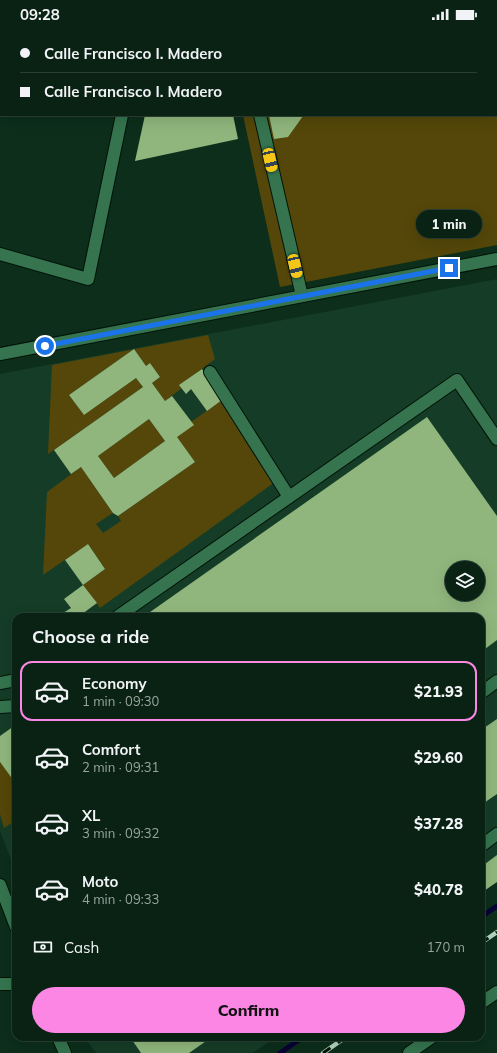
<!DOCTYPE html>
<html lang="en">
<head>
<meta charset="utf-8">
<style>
	:root { --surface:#092214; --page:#122a1d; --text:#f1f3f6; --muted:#99a4a0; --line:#293f34; --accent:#fc86e4 }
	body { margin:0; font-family:Mulish,sans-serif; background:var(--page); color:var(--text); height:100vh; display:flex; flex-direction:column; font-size:15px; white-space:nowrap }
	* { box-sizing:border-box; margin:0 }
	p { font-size:13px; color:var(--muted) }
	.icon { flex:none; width:22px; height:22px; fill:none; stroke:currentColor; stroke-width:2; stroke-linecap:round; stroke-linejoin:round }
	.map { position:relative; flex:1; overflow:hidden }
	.details { position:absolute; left:12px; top:585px; width:473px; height:428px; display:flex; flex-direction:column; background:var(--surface); border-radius:12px; box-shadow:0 4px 16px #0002,0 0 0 1px var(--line) }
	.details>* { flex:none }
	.hud { position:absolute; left:0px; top:0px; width:497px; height:88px; box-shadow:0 4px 16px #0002,0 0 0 1px var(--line); display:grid; align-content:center; height:88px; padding:0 20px; background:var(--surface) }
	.buttons { position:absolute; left:445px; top:533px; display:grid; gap:8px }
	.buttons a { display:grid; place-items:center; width:40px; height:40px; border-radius:50%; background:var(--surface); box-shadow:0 4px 16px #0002,0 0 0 1px var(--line); font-size:20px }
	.end { position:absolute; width:18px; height:18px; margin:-9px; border:5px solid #1a73e8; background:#fff; box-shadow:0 0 0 2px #fff }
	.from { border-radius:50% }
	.bubble { position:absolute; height:28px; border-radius:14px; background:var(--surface); box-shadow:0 4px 16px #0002,0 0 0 1px var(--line); font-size:13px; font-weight:800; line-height:28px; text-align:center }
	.car { position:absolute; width:12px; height:24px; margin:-12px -6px; border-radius:5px; box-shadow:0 0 3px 1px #0007; background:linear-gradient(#f5c518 24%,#345 0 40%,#f5c518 0 76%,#345 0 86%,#f5c518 0) }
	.hud b { display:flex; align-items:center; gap:14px; height:38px; font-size:15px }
	.hud b+b { border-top:1px solid var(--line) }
	.hud i { width:10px; height:10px; background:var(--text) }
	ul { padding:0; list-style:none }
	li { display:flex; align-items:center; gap:12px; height:60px; margin:0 8px 6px; padding:0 12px; border:2px solid transparent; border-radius:12px }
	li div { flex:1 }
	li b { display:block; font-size:15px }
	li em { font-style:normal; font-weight:800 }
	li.active { border-color:var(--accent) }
	li>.icon { width:36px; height:36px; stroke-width:1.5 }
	h2 { padding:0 20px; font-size:18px; line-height:48px }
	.pay { display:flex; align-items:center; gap:10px; height:44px; padding:0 20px; font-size:15px }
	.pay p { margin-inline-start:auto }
	.button { display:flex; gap:8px; margin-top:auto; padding:8px 20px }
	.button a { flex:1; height:46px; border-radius:24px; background:var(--accent); color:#111; font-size:16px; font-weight:800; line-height:46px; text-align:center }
	.status { display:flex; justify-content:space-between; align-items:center; height:28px; padding:0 20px; background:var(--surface); direction:ltr }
	.status svg { height:11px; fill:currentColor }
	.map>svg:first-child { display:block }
	.built { fill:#153c27; fill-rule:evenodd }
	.green { fill:#554709 }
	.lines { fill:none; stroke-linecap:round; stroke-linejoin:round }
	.stream { stroke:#080236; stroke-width:5 }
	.building { fill:#90b67d; fill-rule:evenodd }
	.minor-casing { stroke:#021408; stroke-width:14 }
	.minor { stroke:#35744f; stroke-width:12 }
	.rail-casing { stroke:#b4d4be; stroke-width:4.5 }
	.rail { stroke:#001507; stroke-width:3; stroke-dasharray:9; stroke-linecap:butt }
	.route { stroke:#1a73e8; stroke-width:5 }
</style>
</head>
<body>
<div class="status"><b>09:28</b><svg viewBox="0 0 49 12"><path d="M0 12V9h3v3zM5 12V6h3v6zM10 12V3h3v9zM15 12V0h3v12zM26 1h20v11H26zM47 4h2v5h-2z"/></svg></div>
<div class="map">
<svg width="497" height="1025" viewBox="0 0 497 1025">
	<rect width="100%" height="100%" fill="#0c2e1b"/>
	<g class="built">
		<path d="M 497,251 L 497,854 L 481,865 L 481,589 L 16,589 L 16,845 L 0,803 L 0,346 ZM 452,540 L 478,540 L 478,566 L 452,566 Z"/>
		<polygon points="84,1009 276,1009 253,1025 96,1025"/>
	</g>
	<g class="green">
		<polygon points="225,0 497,0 497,217 280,259 243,87 496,87 496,1"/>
		<polygon points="208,307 215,331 180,357 182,360 165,373 152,355 160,349 150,335 146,338 134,321 69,367 84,387 136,350 143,359 48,426 52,337"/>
		<polygon points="222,372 275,454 100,580 83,557 105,541 88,516 43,547 47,464 81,439 113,485 96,496 103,505 121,493 118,488 195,434 177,409 191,394"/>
		<polygon points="149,391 165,413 114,450 98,428"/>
		<polygon points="0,734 16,756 16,792 4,800 0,786"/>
	</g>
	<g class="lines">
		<g class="stream">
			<polyline points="481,889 497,878"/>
			<polyline points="280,1025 303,1009"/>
		</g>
	</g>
	<g class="building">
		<polygon points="145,87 233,87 238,111 135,133"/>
		<polygon points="269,87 306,87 306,88 303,88 288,109 274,111"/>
		<path d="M 134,321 L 146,338 L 150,335 L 160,349 L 152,355 L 165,373 L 172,368 L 194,397 L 177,409 L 195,434 L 118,488 L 113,485 L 81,439 L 71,446 L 54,422 L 143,359 L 136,350 L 84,387 L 69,367 ZM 149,391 L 165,413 L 114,450 L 98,428 Z"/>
		<polygon points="202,341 222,372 207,383 191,361 186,366 179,357"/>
		<path d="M 427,389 L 497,488 L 497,612 L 481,624 L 481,589 L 143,589 ZM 452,540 L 478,540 L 478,566 L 452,566 Z"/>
		<polygon points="88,516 105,541 83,557 65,532"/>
		<polygon points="83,557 97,575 78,589 65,589 63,585 71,580 64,571"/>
		<polygon points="497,691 497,766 481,777 481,702"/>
		<polygon points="14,698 16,701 16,756 0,734 0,708"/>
		<polygon points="497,827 497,854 481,865 481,839"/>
		<polygon points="130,1009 212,1009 189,1025 141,1025"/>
	</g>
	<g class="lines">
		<g class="minor-casing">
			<g id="minor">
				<polyline points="239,0 239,1"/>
				<polyline points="18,1 18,0"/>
				<polyline points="140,1 141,0"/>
				<polyline points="0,72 1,68"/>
				<polyline points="260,87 302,268"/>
				<polyline points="0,226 88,251 122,87"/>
				<polyline points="0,326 497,231"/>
				<polyline points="210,344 289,469"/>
				<polyline points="117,589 457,352 497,411"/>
				<polyline points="0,655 16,652"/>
				<polyline points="481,665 497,653"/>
				<polyline points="0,679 16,678"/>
				<polyline points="481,818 497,806"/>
				<polyline points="0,857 16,899"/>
				<polyline points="0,956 16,956"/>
				<polyline points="481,975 497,964"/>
				<polyline points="58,1009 65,1025"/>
				<polyline points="409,1025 432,1009"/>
			</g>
		</g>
		<use href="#minor" class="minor"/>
		<g class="rail-casing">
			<g id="rail">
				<polyline points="481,915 497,904"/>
				<polyline points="323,1025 346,1009"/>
			</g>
		</g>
		<use href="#rail" class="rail"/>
	</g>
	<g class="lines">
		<polyline class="route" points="45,318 449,240"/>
	</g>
</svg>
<div class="buttons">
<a><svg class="icon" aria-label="layers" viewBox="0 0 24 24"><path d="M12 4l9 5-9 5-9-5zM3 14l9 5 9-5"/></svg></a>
</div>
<i class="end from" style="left:45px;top:318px"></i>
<i class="end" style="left:449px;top:240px"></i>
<div class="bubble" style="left:416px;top:182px;width:66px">1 min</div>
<i class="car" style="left:270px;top:132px;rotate:167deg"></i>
<i class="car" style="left:295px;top:238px;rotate:167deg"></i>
<div class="hud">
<b><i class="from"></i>Calle Francisco I. Madero</b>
<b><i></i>Calle Francisco I. Madero</b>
</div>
<section class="details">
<h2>Choose a ride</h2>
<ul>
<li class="active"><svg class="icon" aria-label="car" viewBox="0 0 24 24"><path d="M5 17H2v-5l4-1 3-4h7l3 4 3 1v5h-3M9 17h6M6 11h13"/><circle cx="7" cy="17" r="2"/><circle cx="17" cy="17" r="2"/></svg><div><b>Economy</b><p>1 min · 09:30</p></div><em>$21.93</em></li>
<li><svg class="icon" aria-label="car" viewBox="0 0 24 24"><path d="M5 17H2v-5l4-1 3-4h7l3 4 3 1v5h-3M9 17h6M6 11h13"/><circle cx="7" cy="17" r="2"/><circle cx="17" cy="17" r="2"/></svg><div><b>Comfort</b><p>2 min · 09:31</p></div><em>$29.60</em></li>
<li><svg class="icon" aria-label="car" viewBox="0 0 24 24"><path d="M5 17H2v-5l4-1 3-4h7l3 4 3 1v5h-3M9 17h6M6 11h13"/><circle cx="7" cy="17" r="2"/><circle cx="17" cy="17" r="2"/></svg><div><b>XL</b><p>3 min · 09:32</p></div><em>$37.28</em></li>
<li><svg class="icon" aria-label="car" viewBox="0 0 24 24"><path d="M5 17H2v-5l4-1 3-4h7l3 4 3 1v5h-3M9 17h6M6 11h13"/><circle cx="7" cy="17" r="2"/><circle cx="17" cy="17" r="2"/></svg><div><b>Moto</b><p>4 min · 09:33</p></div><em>$40.78</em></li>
</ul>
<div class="pay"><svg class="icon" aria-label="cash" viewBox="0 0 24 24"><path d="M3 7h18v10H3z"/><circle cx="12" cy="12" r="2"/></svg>Cash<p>170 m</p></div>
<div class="button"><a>Confirm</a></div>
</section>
</div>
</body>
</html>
